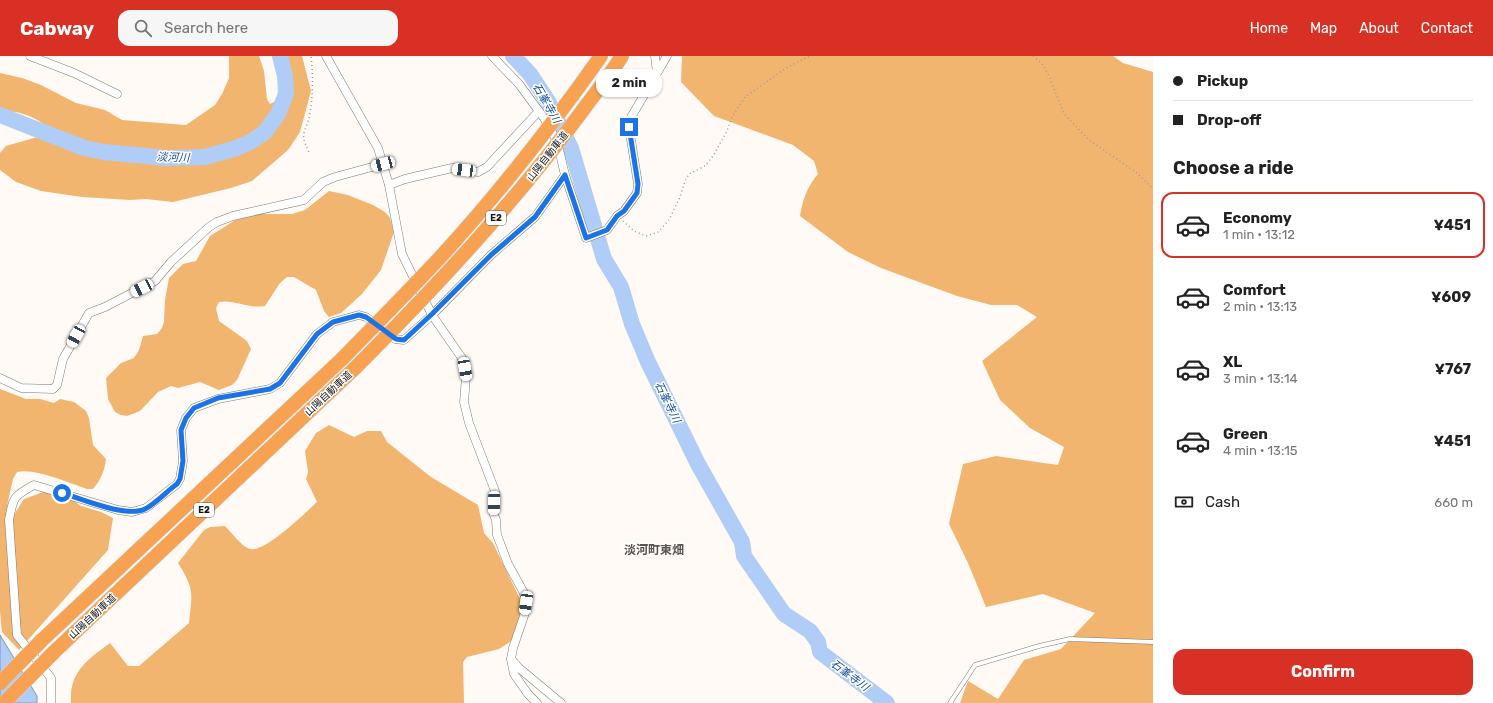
<!DOCTYPE html>
<html lang="en">
<head>
<meta charset="utf-8">
<style>
	:root { --surface:#fff; --page:#f6f6f6; --text:#222; --muted:#767676; --line:#e0e0e0; --accent:#d93025 }
	body { margin:0; font-family:Rubik,"Noto Sans JP",sans-serif; background:var(--page); color:var(--text); height:100vh; display:flex; flex-direction:column; font-size:15px; white-space:nowrap }
	* { box-sizing:border-box; margin:0 }
	p { font-size:13px; color:var(--muted) }
	.icon { flex:none; width:22px; height:22px; fill:none; stroke:currentColor; stroke-width:2; stroke-linecap:round; stroke-linejoin:round }
	.map { position:relative; flex:1; overflow:hidden }
	.panel { display:flex; flex-direction:column; background:var(--surface); width:340px }
	.panel>* { flex:none }
	.banner { display:grid; align-content:center; height:88px; padding:0 20px; background:var(--surface) }
	.end { position:absolute; width:18px; height:18px; margin:-9px; border:5px solid #1a73e8; background:#fff; box-shadow:0 0 0 2px #fff }
	.from { border-radius:50% }
	.bubble { position:absolute; height:28px; border-radius:12px; background:var(--surface); box-shadow:0 1px 3px #0004; font-size:13px; font-weight:700; line-height:28px; text-align:center }
	.car { position:absolute; width:12px; height:24px; margin:-12px -6px; border-radius:5px; box-shadow:0 0 3px 1px #0007; background:linear-gradient(#fff 24%,#345 0 40%,#fff 0 76%,#345 0 86%,#fff 0) }
	.banner b { display:flex; align-items:center; gap:14px; height:38px; font-size:15px }
	.banner b+b { border-top:1px solid var(--line) }
	.banner i { width:10px; height:10px; background:var(--text) }
	ul { padding:0; list-style:none }
	li { display:flex; align-items:center; gap:12px; height:66px; margin:0 8px 6px; padding:0 12px; border:2px solid transparent; border-radius:12px }
	li div { flex:1 }
	li b { display:block; font-size:15px }
	li em { font-style:normal; font-weight:700 }
	li.on { border-color:var(--accent) }
	li>.icon { width:36px; height:36px; stroke-width:1.5 }
	h2 { padding:0 20px; font-size:18px; line-height:48px }
	.pay { display:flex; align-items:center; gap:10px; height:44px; padding:0 20px; font-size:15px }
	.pay p { margin-inline-start:auto }
	.action { display:flex; gap:8px; margin-top:auto; padding:8px 20px }
	.action a { flex:1; height:46px; border-radius:12px; background:var(--accent); color:#fff; font-size:16px; font-weight:700; line-height:46px; text-align:center }
	header { display:flex; align-items:center; gap:24px; box-sizing:border-box; height:56px; padding:0 20px; background:var(--accent); color:#fff }
	header strong { font-size:19px }
	nav { display:flex; gap:22px; margin-inline-start:auto; font-size:14px }
	.search { width:280px; height:36px; background:var(--page); display:flex; align-items:center; gap:10px; box-sizing:border-box; padding:0 14px; border-radius:12px; color:var(--muted); font-size:15px }
	main { display:flex; flex:1; min-height:0 }
	.map>svg:first-child { display:block }
	.forest { fill:#f2b570 }
	.water { fill:#b0cdf7; stroke:#8296b2 }
	.lines { fill:none; stroke-linecap:round; stroke-linejoin:round }
	.river { stroke:#b0cdf7; stroke-width:16 }
	.service-casing { stroke:#7f7871; stroke-width:5 }
	.minor-casing { stroke:#7f7871; stroke-width:9 }
	.motorway-casing { stroke:#dad9d9; stroke-width:15 }
	.path { stroke:#9f9b97; stroke-width:1.5; stroke-dasharray:1 3; stroke-linecap:butt }
	.service { stroke:#fff; stroke-width:4 }
	.minor { stroke:#fff; stroke-width:8 }
	.motorway { stroke:#f7a252; stroke-width:14 }
	.motorway-bridge-casing { stroke:#dad9d9; stroke-width:15; stroke-linecap:butt }
	.motorway-bridge { stroke:#f7a252; stroke-width:14 }
	.route { stroke:#1a73e8; stroke-width:5 }
	.labels { text-anchor:middle; stroke-width:3; stroke-linejoin:round; paint-order:stroke }
	.shield { fill:#fff; stroke:#5d5a59; stroke-width:1 }
	.shield-label { font-size:9px; font-weight:bold; fill:#171412 }
	.street-label { font-size:10px; fill:#171412; stroke:#fff }
	.water-label { font-size:11px; font-style:italic; fill:#0e4a99; stroke:#fff }
	.quarter-label { font-size:12px; font-weight:bold; fill:#5a544e; stroke:#fff }
</style>
</head>
<body>
<header>
<strong>Cabway</strong>
<div class="search"><svg class="icon" aria-label="search" viewBox="0 0 24 24"><circle cx="10" cy="10" r="6"/><path d="M15 15l6 6"/></svg>Search here</div>
<nav><a>Home</a><a>Map</a><a>About</a><a>Contact</a></nav>
</header>
<main>
<div class="map">
<svg width="1153" height="647" viewBox="0 0 1153 647">
	<rect width="100%" height="100%" fill="#fffaf5"/>
	<g class="forest">
		<path d="M 229,0 L 259,0 L 264,15 L 267,43 L 270,48 C 288,41 281,15 277,0 L 302,0 L 311,35 L 300,76 L 288,94 L 252,125 L 231,132 L 173,146 L 146,143 L 130,144 L 82,141 L 41,135 L 16,126 L 0,114 L 0,97 L 6,90 L 55,76 C 42,65 17,51 0,57 L 0,17 L 22,22 L 41,29 L 76,47 L 105,54 L 122,64 L 186,69 L 215,49 L 222,38 L 229,22 Z"/>
		<path d="M 682,0 L 1113,0 L 1123,7 L 1153,16 L 1153,647 L 960,647 L 968,625 L 998,643 L 1024,604 L 1061,593 L 1095,557 L 1043,538 L 986,551 L 968,507 L 949,468 L 963,408 L 996,400 L 1058,409 L 1064,391 L 1030,372 L 1000,344 L 982,305 L 1037,261 L 1017,249 L 991,249 L 957,240 L 881,212 L 848,196 L 800,160 C 803,143 807,131 818,118 L 814,105 L 793,89 L 714,60 L 681,26 Z"/>
		<path d="M 329,135 L 348,139 L 373,149 L 385,156 L 390,162 L 394,176 L 381,214 L 362,238 L 341,257 L 329,261 L 324,255 L 316,234 L 294,221 L 287,221 L 280,227 L 265,250 C 249,253 234,243 219,246 L 216,252 L 219,265 L 247,285 L 251,293 L 237,324 L 232,329 L 219,334 L 200,326 L 178,332 L 171,330 L 158,336 L 140,355 L 127,360 L 121,359 L 115,356 L 108,343 L 106,322 L 121,307 L 134,302 L 139,294 L 143,280 L 157,278 L 162,272 L 164,266 L 165,244 L 169,222 L 183,208 L 196,205 L 210,180 L 245,158 L 292,158 L 305,154 Z"/>
		<path d="M 0,333 L 26,343 L 40,343 L 54,347 L 60,343 L 74,346 L 86,355 L 89,362 L 93,389 L 106,403 C 105,414 100,425 93,433 L 87,433 C 69,427 35,412 17,416 L 13,423 L 7,450 L 12,462 L 24,443 L 52,433 L 59,434 L 81,450 L 101,456 L 113,462 L 108,494 L 19,594 L 2,576 L 0,555 Z"/>
		<path d="M 329,369 L 354,381 L 367,375 L 381,375 L 387,386 L 431,421 L 478,449 L 484,477 L 493,487 L 522,547 L 517,573 L 510,586 L 499,593 L 467,601 L 463,606 L 464,647 L 71,647 C 69,616 87,604 110,587 L 128,610 L 139,610 L 189,567 C 192,537 195,534 178,507 L 204,474 L 210,471 L 225,470 C 232,477 241,490 250,493 C 265,497 306,456 317,446 L 306,423 L 308,416 L 305,395 L 316,377 Z"/>
	</g>
	<polygon class="water" points="0,579 37,640 37,647 0,647"/>
	<g class="lines">
		<g class="river">
			<polyline points="513,0 530,18 549,47 571,92 604,203 621,231 632,268 648,306 698,408 742,486 744,500 784,558 810,575 818,586 820,596 887,647"/>
			<polyline points="0,59 84,92 104,96 166,102 205,101 237,92 252,85 265,76 278,58 286,38 285,20 280,0"/>
		</g>
		<g class="service-casing">
			<polyline id="service" points="950,647 975,609 1039,590 1070,583 1153,586"/>
		</g>
		<g class="minor-casing">
			<g id="minor">
				<polyline points="30,0 74,17 117,38"/>
				<polyline points="326,0 378,92 389,129 402,198 432,259 464,305 466,321 464,346 469,367 495,435 494,459 496,464 497,479 508,508 524,537 526,547 525,557 513,592 511,603 514,618 528,638 537,647"/>
				<polyline points="492,0 519,28 544,62 557,85 565,119 586,182 607,174 617,160 624,155 637,137 638,128 629,71 630,63 667,0"/>
				<polyline points="655,0 657,16"/>
				<polyline points="389,129 405,123 452,112 478,116 487,111 538,56"/>
				<polyline points="0,322 21,332 53,333 57,329 63,303 89,257 105,251 155,225 171,206 209,171 217,166 233,160 304,144 323,126 335,121 383,108"/>
				<polyline points="511,603 519,612 561,647"/>
				<path d="M 51,647 L 51,622 L 17,579 L 9,464 C 13,442 13,440 34,429 L 118,454 L 132,456 L 146,452 L 177,428 L 180,423 L 183,405 L 181,374 L 186,362 L 194,352 L 218,343 L 270,333 L 280,327 L 317,278 L 333,266 L 359,259 L 366,261 L 395,283 L 404,284 L 432,259 L 491,199 L 535,161 L 565,119"/>
			</g>
		</g>
		<g class="motorway-casing">
			<g id="motorway">
				<polyline points="41,585 342,303"/>
				<polyline points="53,597 355,312"/>
			</g>
		</g>
		<g class="path">
			<polyline points="1033,0 1043,9 1050,22 1064,58 1088,83 1137,117 1153,133"/>
			<path d="M 309,96 C 298,75 307,76 310,57 C 313,42 313,15 311,0"/>
			<polyline points="623,165 634,175 646,180 658,176 669,164 680,141 685,125 689,118 705,110 713,100 727,75 733,59 745,41 786,12 810,0"/>
		</g>
		<use href="#service" class="service"/>
		<use href="#minor" class="minor"/>
		<use href="#motorway" class="motorway"/>
		<g class="motorway-bridge-casing">
			<g id="motorway-bridge">
				<path d="M 342,303 C 377,267 412,232 446,195 C 502,133 553,68 601,0"/>
				<path d="M 355,312 C 437,230 514,147 583,54 C 596,36 610,19 622,0"/>
				<polyline points="0,627 41,585"/>
				<polyline points="4,647 53,597"/>
			</g>
		</g>
		<use href="#motorway-bridge" class="motorway-bridge"/>
	</g>
	<g class="lines">
		<path class="route" d="M 62,437 C 82,443 126,462 145,453 C 155,448 167,435 177,428 L 180,423 L 183,405 L 181,374 L 186,362 L 194,352 L 218,342 L 270,333 L 280,327 L 317,278 L 333,266 L 359,259 L 366,261 L 396,283 L 404,284 L 432,258 L 491,199 L 535,161 L 565,119 L 586,182 L 607,174 L 617,160 L 624,155 L 637,137 L 638,128 L 629,71"/>
	</g>
	<g class="labels">
		<g class="shield">
			<rect x="486" y="155" width="20" height="14" rx="3"/>
			<rect x="194" y="447" width="20" height="14" rx="3"/>
		</g>
		<g class="shield-label">
			<text x="496" y="165">E2</text>
			<text x="204" y="457">E2</text>
		</g>
		<g class="street-label">
			<text transform="translate(547 100) rotate(-52)" y="4">山陽自動車道</text>
			<text transform="translate(328 337) rotate(-43)" y="4">山陽自動車道</text>
			<text transform="translate(92 560) rotate(-43)" y="4">山陽自動車道</text>
		</g>
		<g class="water-label">
			<text transform="translate(547 47) rotate(60)" y="4">石峯寺川</text>
			<text transform="translate(173 101) rotate(2)" y="4">淡河川</text>
			<text transform="translate(668 346) rotate(64)" y="4">石峯寺川</text>
			<text transform="translate(850 619) rotate(37)" y="4">石峯寺川</text>
		</g>
		<g class="quarter-label">
			<text x="654" y="498">淡河町東畑</text>
		</g>
	</g>
</svg>
<i class="end from" style="left:62px;top:437px"></i>
<i class="end" style="left:629px;top:71px"></i>
<div class="bubble" style="left:596px;top:13px;width:66px">2 min</div>
<i class="car" style="left:383px;top:108px;rotate:255deg"></i>
<i class="car" style="left:464px;top:114px;rotate:277deg"></i>
<i class="car" style="left:142px;top:232px;rotate:243deg"></i>
<i class="car" style="left:76px;top:280px;rotate:209deg"></i>
<i class="car" style="left:465px;top:313px;rotate:170deg"></i>
<i class="car" style="left:494px;top:447px;rotate:181deg"></i>
<i class="car" style="left:526px;top:547px;rotate:188deg"></i>
</div>
<section class="panel">
<div class="banner">
<b><i class="from"></i>Pickup</b>
<b><i></i>Drop-off</b>
</div>
<h2>Choose a ride</h2>
<ul>
<li class="on"><svg class="icon" aria-label="car" viewBox="0 0 24 24"><path d="M5 17H2v-5l4-1 3-4h7l3 4 3 1v5h-3M9 17h6M6 11h13"/><circle cx="7" cy="17" r="2"/><circle cx="17" cy="17" r="2"/></svg><div><b>Economy</b><p>1 min · 13:12</p></div><em>¥451</em></li>
<li><svg class="icon" aria-label="car" viewBox="0 0 24 24"><path d="M5 17H2v-5l4-1 3-4h7l3 4 3 1v5h-3M9 17h6M6 11h13"/><circle cx="7" cy="17" r="2"/><circle cx="17" cy="17" r="2"/></svg><div><b>Comfort</b><p>2 min · 13:13</p></div><em>¥609</em></li>
<li><svg class="icon" aria-label="car" viewBox="0 0 24 24"><path d="M5 17H2v-5l4-1 3-4h7l3 4 3 1v5h-3M9 17h6M6 11h13"/><circle cx="7" cy="17" r="2"/><circle cx="17" cy="17" r="2"/></svg><div><b>XL</b><p>3 min · 13:14</p></div><em>¥767</em></li>
<li><svg class="icon" aria-label="car" viewBox="0 0 24 24"><path d="M5 17H2v-5l4-1 3-4h7l3 4 3 1v5h-3M9 17h6M6 11h13"/><circle cx="7" cy="17" r="2"/><circle cx="17" cy="17" r="2"/></svg><div><b>Green</b><p>4 min · 13:15</p></div><em>¥451</em></li>
</ul>
<div class="pay"><svg class="icon" aria-label="cash" viewBox="0 0 24 24"><path d="M3 7h18v10H3z"/><circle cx="12" cy="12" r="2"/></svg>Cash<p>660 m</p></div>
<div class="action"><a>Confirm</a></div>
</section>
</main>
</body>
</html>
